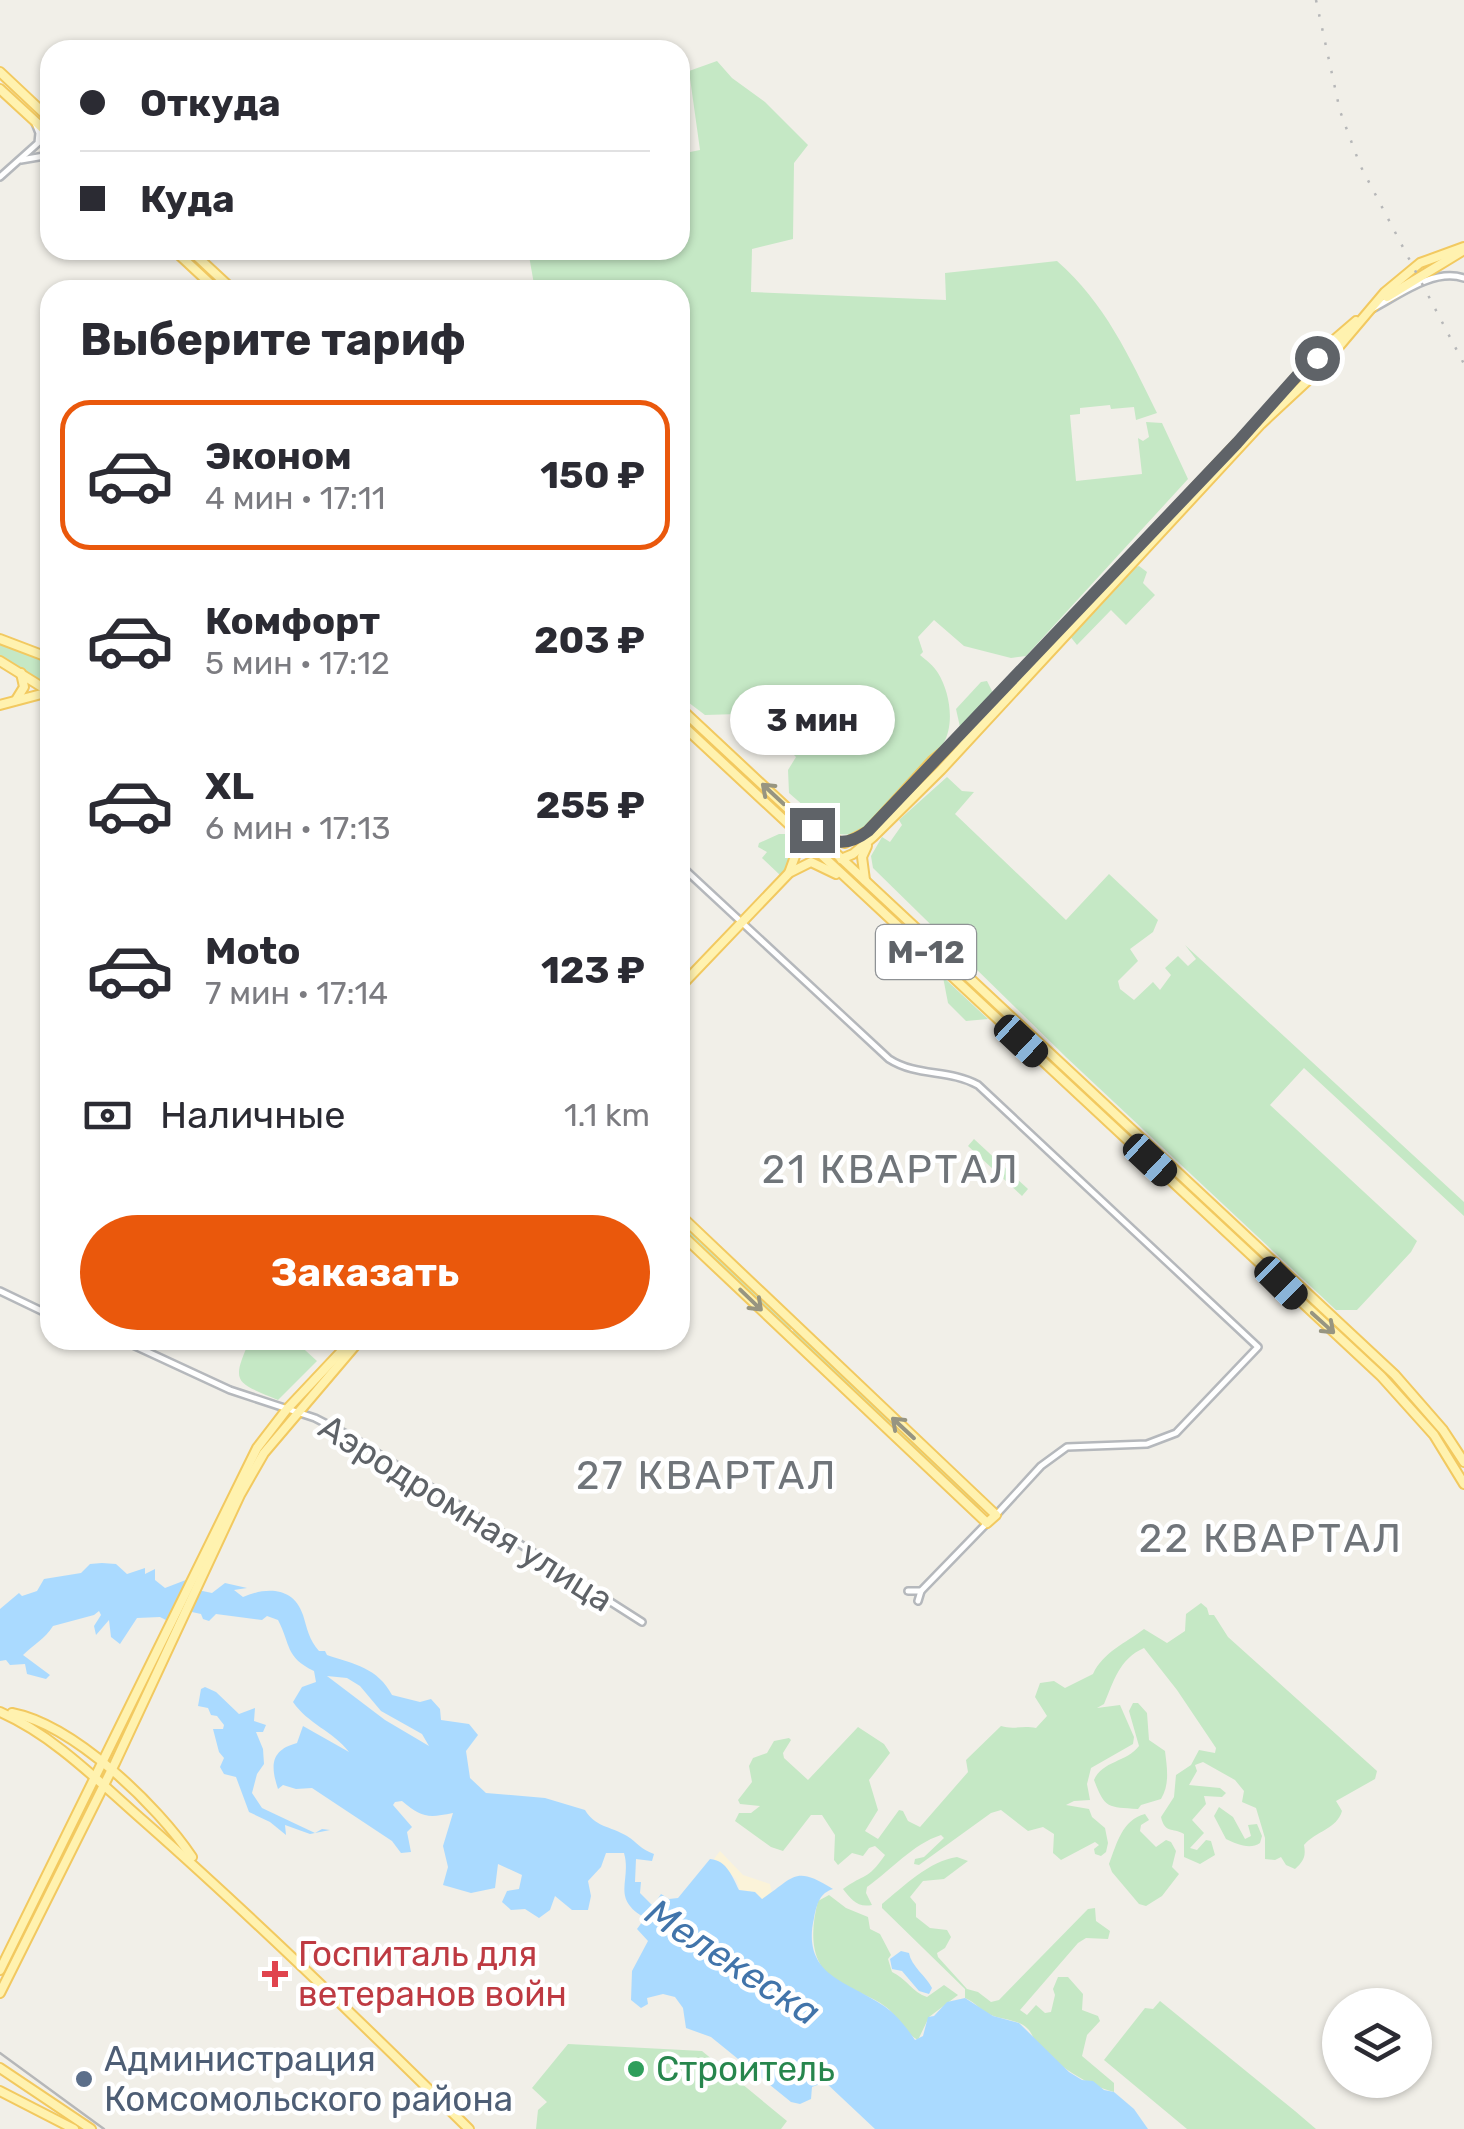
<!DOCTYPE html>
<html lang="ru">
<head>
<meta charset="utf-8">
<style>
	:root { --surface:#fff; --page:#f7f7f7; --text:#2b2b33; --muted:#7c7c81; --line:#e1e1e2; --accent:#ea580c }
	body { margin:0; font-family:Rubik,sans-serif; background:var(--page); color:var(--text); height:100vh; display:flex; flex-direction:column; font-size:38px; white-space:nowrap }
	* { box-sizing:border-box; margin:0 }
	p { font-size:32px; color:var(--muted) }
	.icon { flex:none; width:55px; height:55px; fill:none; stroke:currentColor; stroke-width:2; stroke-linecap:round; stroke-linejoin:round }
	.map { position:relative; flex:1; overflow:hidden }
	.sheet { position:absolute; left:40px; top:280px; width:650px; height:1070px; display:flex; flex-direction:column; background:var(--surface); border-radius:30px; box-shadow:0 2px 8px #0004 }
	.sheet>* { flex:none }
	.hud { position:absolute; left:40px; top:40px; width:650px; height:220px; border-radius:30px; box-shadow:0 2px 8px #0004; display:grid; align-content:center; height:220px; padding:0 40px; background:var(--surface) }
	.tools { position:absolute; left:1322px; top:1988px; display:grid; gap:20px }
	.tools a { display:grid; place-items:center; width:110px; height:110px; border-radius:50%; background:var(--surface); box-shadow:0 2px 8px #0004; font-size:50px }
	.end { position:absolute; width:45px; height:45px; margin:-22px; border:12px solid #5f6368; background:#fff; box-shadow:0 0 0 5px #fff }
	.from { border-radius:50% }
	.bubble { position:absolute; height:70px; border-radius:35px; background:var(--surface); box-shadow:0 2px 8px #0004; font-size:32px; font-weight:700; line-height:70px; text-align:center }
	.car { position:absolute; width:30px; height:60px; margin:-30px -15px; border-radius:12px; box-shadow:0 0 8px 2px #0007; background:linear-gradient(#222 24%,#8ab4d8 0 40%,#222 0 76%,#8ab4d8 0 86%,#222 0) }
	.hud b { display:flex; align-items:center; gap:35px; height:95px; font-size:38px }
	.hud b+b { border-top:2px solid var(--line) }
	.hud i { width:25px; height:25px; background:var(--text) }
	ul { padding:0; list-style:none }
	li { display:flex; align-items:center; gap:30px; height:150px; margin:0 20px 15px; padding:0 20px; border:5px solid transparent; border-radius:30px }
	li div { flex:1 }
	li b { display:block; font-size:38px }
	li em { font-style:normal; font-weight:700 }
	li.on { border-color:var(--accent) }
	li>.icon { width:90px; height:90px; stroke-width:1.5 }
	h2 { padding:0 40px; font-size:45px; line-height:120px }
	.pay { display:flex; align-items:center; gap:25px; height:110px; padding:0 40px; font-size:38px }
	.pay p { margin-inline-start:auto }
	.action { display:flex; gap:20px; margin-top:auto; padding:20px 40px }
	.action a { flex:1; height:115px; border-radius:60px; background:var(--accent); color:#fff; font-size:40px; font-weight:700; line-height:115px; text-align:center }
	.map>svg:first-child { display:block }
	.green { fill:#c5e8c5 }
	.sand { fill:#fbf3d9 }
	.water { fill:#aadaff; fill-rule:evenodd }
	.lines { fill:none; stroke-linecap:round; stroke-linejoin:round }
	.minor-casing { stroke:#b5b8bc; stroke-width:10 }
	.major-casing { stroke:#f2c960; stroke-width:12 }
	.minor { stroke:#fff; stroke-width:5 }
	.major { stroke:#fff2af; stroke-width:8 }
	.tram { stroke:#b6b7b8; stroke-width:2.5 }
	.rail { stroke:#b6b7b8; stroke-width:2.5; stroke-dasharray:2.5 12; stroke-linecap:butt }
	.oneway { stroke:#979581 }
	.route { stroke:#5f6368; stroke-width:12 }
	.health-dot { fill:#e0444e; stroke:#fff; stroke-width:4 }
	.leisure-dot { fill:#2e9e5b; stroke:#fff; stroke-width:4 }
	.service-dot { fill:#5c6f8a; stroke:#fff; stroke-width:4 }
	.labels { text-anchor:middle; stroke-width:9; stroke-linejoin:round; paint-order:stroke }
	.shield { fill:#fff; stroke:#8f9295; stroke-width:2.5 }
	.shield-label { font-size:32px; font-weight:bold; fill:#5f6368 }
	.street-label { font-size:35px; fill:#5f6368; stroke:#fff }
	.health-label { font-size:35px; fill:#be3a42; stroke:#fff; text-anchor:start }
	.service-label { font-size:35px; fill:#4e5e75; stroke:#fff; text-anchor:start }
	.leisure-label { font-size:35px; fill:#27864d; stroke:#fff; text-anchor:start }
	.water-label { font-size:38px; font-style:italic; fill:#4174aa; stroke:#fff }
	.quarter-label { font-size:40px; letter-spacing:2.5px; fill:#70757a; stroke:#fff }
</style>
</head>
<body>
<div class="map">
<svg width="1464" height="2129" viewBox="0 0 1464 2129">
	<rect width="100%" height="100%" fill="#f1efe8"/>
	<g class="green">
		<path d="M 717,61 L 732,78 L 765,102 L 808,145 L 794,163 L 793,239 L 752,249 L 751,292 L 946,300 L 945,273 L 1057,261 C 1105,303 1129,356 1157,413 L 1136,420 L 1134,407 L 1111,409 L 1110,405 L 1080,408 L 1080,414 L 1070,415 L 1076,481 L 1142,474 L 1138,438 L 1143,441 L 1149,437 L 1146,422 L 1162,423 L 1188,479 L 1026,656 L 1011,658 L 964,646 L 934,620 L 918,637 L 923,652 L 920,655 C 926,660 934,666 938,673 C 950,692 955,725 943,744 L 856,835 L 836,834 L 789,793 L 788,770 L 796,757 L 772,733 L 746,715 L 748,706 L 740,705 L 738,714 L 705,715 L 680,696 L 680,290 L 535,290 L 528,250 L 680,250 L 680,154 L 700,150 L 689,71 Z"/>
		<polygon points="1139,566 1147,572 1143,583 1155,595 1126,625 1111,610 1077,645 1069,635 1128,570"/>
		<polygon points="0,643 50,662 50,687 0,657"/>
		<polygon points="987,681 994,695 964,727 960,727 956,709 981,682"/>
		<polygon points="947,777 962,791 974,792 955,814 1066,920 1109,874 1158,920 1153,932 1130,949 1138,961 1118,981 1120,989 1134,1000 1153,982 1160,990 1171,975 1165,968 1178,956 1188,966 1196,959 1185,945 1464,1202 1464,1216 1304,1068 1270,1105 1417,1241 1411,1252 1357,1310 1336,1310 1067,1058 873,868 871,856 882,837 890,842 902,825 899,820"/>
		<polygon points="779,834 785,834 794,845 793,862 780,875 762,858 767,852 758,847 759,843"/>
		<polygon points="856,877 1094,1100 1093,1101 854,879"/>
		<polygon points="943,977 988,1019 966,1021 948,1003"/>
		<polygon points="974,1139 1028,1189 1022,1196 968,1146"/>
		<polygon points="680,1219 793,1327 789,1331 680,1230"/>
		<polygon points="795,1329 983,1505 979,1509 791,1333"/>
		<path d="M 250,1340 L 294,1340 L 317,1361 L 278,1400 C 236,1382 230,1384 250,1340 Z"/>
		<path d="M 1201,1603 L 1207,1608 L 1209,1615 L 1214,1615 L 1228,1637 L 1377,1771 L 1375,1779 L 1336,1801 L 1342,1811 C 1337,1829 1316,1831 1304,1845 C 1306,1856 1304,1861 1295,1869 L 1286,1865 L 1281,1857 L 1275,1860 L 1265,1859 L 1265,1838 L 1256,1808 L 1242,1802 L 1244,1791 L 1235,1780 L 1203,1762 L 1195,1765 L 1197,1771 L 1189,1785 L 1220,1788 L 1226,1793 L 1222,1797 L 1204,1796 L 1206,1804 L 1192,1820 L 1204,1833 L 1190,1848 L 1197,1850 L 1206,1840 L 1211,1841 L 1215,1855 L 1200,1864 L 1184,1857 L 1184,1834 C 1172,1827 1165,1834 1161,1817 L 1174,1797 L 1176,1775 L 1191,1765 L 1199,1750 L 1215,1753 L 1216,1748 L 1177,1690 L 1144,1648 C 1119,1659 1114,1681 1104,1704 L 1097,1708 L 1120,1705 L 1134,1737 L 1133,1744 L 1091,1768 L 1087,1784 L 1090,1800 L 1074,1801 L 1066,1805 L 1089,1809 L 1092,1817 L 1105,1828 L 1108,1843 L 1106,1852 L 1101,1856 L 1095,1854 L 1094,1849 L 1099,1845 L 1095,1842 L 1061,1860 L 1053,1853 L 1054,1834 L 1043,1827 L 1028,1831 L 1001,1810 L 991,1813 L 919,1865 L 914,1864 L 915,1859 L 924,1857 L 944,1838 L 941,1835 C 913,1844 891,1870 867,1887 L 866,1893 L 872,1905 C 857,1908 851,1899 843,1889 C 865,1873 867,1881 885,1855 L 875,1846 L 869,1848 L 863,1856 L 852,1853 L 838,1865 L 834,1860 L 835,1835 L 822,1815 L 811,1815 L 783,1851 L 771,1847 L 735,1821 L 739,1813 L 751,1813 L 760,1806 L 740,1804 L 738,1800 L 752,1782 L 749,1766 L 753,1758 L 767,1753 L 774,1741 L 789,1738 L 791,1740 L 783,1753 L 784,1758 L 808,1780 L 858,1727 L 884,1744 L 890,1753 L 869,1780 L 878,1810 L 865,1831 L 878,1839 L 899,1810 L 903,1811 L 908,1821 L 920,1827 L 968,1772 L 966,1760 L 1001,1726 C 1014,1730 1022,1725 1036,1728 L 1047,1716 L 1035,1697 L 1040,1683 L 1054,1681 L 1065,1688 L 1093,1674 C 1103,1652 1126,1643 1144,1629 L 1167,1643 L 1185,1631 L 1186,1614 Z"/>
		<path d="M 1133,1703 L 1138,1703 L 1147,1713 L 1149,1740 L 1165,1751 C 1167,1768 1170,1784 1161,1799 L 1141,1805 L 1138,1809 C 1108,1807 1105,1809 1094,1780 C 1102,1761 1127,1762 1139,1746 L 1129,1711 Z"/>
		<path d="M 1219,1807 L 1233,1817 L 1245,1839 L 1251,1836 L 1248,1825 L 1257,1824 L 1262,1836 L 1260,1843 C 1250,1850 1236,1844 1226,1839 L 1214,1816 Z"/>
		<path d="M 1145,1814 L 1149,1820 L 1141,1825 L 1140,1831 L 1156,1847 L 1166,1840 L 1171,1842 L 1176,1851 L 1172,1867 L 1179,1874 L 1162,1896 L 1146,1906 L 1139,1904 L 1112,1872 L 1109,1864 C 1117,1843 1122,1820 1145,1814 Z"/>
		<path d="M 957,1857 L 968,1861 L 944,1879 L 923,1881 L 910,1897 L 916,1904 L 916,1917 L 930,1928 L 947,1930 L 951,1937 L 945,1948 L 937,1953 L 938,1957 L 967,1989 L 978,1992 L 991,2002 L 999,2000 L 1088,1909 L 1095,1908 L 1096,1921 L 1110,1931 L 1108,1939 L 1086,1938 L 1078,1943 L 1020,2010 L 1027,2015 L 1036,2005 L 1045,2013 L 1051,2012 L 1055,1995 L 1053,1989 L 1058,1977 L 1068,1977 L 1083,1994 L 1082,2010 L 1098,2016 L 1100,2021 L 1087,2035 L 1082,2056 L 1114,2083 L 1114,2092 C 1087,2085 1057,2066 1037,2043 C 1033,2039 1032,2033 1028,2029 C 1018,2019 1003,2020 991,2015 C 981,2011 975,2002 965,1998 L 965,1989 L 882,1908 L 882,1904 C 904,1886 929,1861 957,1857 Z"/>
		<path d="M 829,1895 L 846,1908 L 868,1917 L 870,1929 L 880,1934 L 891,1955 L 888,1959 L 892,1972 C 906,1978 913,1993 927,1997 L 944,1985 L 958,1995 L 929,2017 L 918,2040 C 907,2035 898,2016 886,2007 C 870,1995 852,1991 836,1981 C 808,1963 811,1928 818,1901 Z"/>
		<polygon points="1160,2001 1295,2111 1316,2129 1187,2129 1104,2060 1145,2008 1153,2009"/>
		<polygon points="568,2044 702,2051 787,2121 781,2129 536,2129 538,2110 547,2102 532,2088"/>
	</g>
	<polygon class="sand" points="720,1851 743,1875 770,1884 772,1893 762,1900 755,1892 740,1890 736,1879 714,1859"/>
	<g class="water">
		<path d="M 102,1563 L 116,1564 L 127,1574 L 145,1568 L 145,1574 L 155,1569 L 155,1580 L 165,1588 L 191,1578 L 193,1589 L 212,1593 L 225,1583 L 247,1588 L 234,1590 L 243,1597 C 264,1588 293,1585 303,1615 C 307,1628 309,1640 319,1651 L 325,1651 L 327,1655 C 354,1664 378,1668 392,1695 L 420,1702 L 431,1699 L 440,1709 L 441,1720 L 469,1724 L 478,1735 L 466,1751 L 470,1778 L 486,1793 L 545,1798 L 585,1810 C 595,1827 610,1826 627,1836 C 638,1843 640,1849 654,1854 L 652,1861 L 636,1859 L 635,1882 L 641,1882 L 640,1893 L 653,1906 L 661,1894 L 669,1899 L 678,1898 L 710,1859 C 727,1860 733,1878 739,1890 L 755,1892 L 762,1899 C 795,1877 794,1865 833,1889 C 820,1893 817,1903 814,1918 C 801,1976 848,1981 884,2006 C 897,2015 907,2028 915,2040 L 923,2036 L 928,2017 L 934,2016 L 947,2002 L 965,1998 L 993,2016 L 1019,2023 L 1069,2072 L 1082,2080 L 1093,2081 L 1104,2090 L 1114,2092 L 1134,2109 L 1148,2129 L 875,2129 L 825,2082 L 812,2087 L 811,2099 L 800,2104 L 791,2102 L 711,2037 L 686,2028 L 683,2008 L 675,1997 L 663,1994 L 647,1998 L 648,2004 L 641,2008 L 631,2000 L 632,1971 L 648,1941 L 637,1929 L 645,1918 C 610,1898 632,1881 624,1853 L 606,1853 L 601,1867 L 588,1881 L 591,1896 L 588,1910 L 572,1910 L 555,1896 L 550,1910 L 539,1918 L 525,1909 L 511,1910 L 502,1902 L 507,1891 L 519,1889 L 522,1875 L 498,1864 L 495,1888 L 471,1893 L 443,1885 L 448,1867 L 443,1846 L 453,1813 C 428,1818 422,1818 402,1801 L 395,1802 L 393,1805 L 412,1827 L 407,1832 L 411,1852 L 401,1853 L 392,1841 L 312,1788 L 296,1789 L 283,1785 L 278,1789 C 270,1765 271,1750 297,1743 L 303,1726 L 349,1752 C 333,1731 308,1724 293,1702 L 302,1687 L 316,1682 L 314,1671 C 285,1657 291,1645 278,1620 L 267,1616 L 262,1620 L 216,1614 L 209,1621 L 203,1619 L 201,1614 L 178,1609 L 172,1623 L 160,1617 L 137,1618 L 120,1644 L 111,1637 L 109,1620 L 96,1635 L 94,1626 L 101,1615 L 99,1611 L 94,1615 L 53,1626 C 45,1639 34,1644 23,1655 L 50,1675 L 46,1679 L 27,1674 L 25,1664 L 10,1665 L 6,1660 L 0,1661 L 0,1609 L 19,1593 L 22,1596 L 37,1591 L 44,1579 L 81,1573 L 90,1564 ZM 327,1676 L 347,1678 L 360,1686 L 381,1711 L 422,1734 L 429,1746 L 385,1720 Z"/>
		<polygon points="205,1687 216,1692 239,1714 255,1708 254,1721 266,1725 263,1732 256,1732 263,1749 264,1764 257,1774 252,1793 262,1808 315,1833 322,1829 330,1830 310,1834 285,1825 286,1835 270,1822 249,1812 236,1777 224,1774 220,1767 224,1758 219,1752 213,1729 223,1729 224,1725 217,1716 211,1715 208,1708 198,1706 201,1689"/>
		<path d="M 901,1951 L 909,1953 C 911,1966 926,1976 932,1988 L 929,1994 L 919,1991 L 902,1971 L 892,1969 L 890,1959 Z"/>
	</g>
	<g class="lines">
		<g class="minor-casing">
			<g id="minor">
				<polyline points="21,160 50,155"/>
				<polyline points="0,177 38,143 39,133 35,123"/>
				<path d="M 1372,309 C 1399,295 1433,268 1464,278"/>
				<path d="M 680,865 L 889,1059 C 917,1077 949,1069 978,1085 L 1258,1347 L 1176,1433 L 1147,1444 L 1067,1447 L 1041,1466 L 996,1515"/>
				<polyline points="0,1291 50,1315"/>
				<polyline points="122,1340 230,1390 315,1418 352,1437 642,1622"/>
				<polyline points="908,1591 921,1591"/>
				<polyline points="918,1601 921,1591 987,1523"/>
			</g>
		</g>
		<g class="major-casing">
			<g id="major">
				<polyline points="0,72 50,119"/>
				<polyline points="0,89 50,135"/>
				<polyline points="174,250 217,290"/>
				<polyline points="190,250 233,290"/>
				<polyline points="1387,297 1464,250"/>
				<polyline points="1258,421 1313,358 1356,321"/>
				<polyline points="0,639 50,658"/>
				<polyline points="0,661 50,692"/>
				<polyline points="16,700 24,687 21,673"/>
				<polyline points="0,705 49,692"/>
				<polyline points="680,708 1395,1375 1443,1430 1464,1462"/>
				<polyline points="680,723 1381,1376 1434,1435 1464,1484"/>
				<polyline points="823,837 845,843 868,831 932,761 959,739 1238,442"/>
				<polyline points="841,859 853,854 873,837 941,770 1261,424 1319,370 1385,292 1420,263 1464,247"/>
				<polyline points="789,873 798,848 792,830"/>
				<polyline points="865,880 862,857 867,846"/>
				<polyline points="680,987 789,873 811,862 836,874"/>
				<polyline points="680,1215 996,1515 987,1523 680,1233"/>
				<path d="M 0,1712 C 55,1736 101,1784 146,1823 C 257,1921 364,2025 469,2129"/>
				<path d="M 12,1713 C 74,1725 157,1805 192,1857"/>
				<polyline points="0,1970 257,1448 287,1409 352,1340"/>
				<polyline points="0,1993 115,1763 240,1495 264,1453 360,1340"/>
				<polyline points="0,2068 91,2129"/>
				<polyline points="0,2091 74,2129"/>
			</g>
		</g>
		<use href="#minor" class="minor"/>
		<use href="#major" class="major"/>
		<polyline class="tram" points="0,2053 104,2129"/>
		<polyline class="rail" points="1316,0 1340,111 1360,165 1464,364"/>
	</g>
	<defs><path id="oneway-shaft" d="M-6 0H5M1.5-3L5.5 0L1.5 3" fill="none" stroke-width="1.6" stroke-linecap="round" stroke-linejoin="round" transform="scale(2.5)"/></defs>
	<g class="oneway">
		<use href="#oneway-shaft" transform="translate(773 794) rotate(-137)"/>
		<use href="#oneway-shaft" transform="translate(751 1300) rotate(44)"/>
		<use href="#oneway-shaft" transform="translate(1323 1323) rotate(42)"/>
		<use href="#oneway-shaft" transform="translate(903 1428) rotate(-137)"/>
	</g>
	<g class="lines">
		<path class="route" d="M 812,830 C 833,844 847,847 868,831 L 1237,443 L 1312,359 L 1317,358"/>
	</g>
	<path class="health-dot" d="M270 1959h10v10h10v10h-10v10h-10v-10h-10v-10h10z"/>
	<circle class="leisure-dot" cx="636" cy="2069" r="10"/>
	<circle class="service-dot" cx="84" cy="2079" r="10"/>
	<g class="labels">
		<rect class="shield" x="876" y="925" width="100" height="54" rx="8"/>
		<g class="shield-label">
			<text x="926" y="963">М-12</text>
		</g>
		<g class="street-label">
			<text transform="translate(466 1513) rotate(32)" y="12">Аэродромная улица</text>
		</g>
		<g class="health-label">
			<text x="298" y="1966">Госпиталь для<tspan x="298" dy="40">ветеранов войн</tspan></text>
		</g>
		<g class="service-label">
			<text x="104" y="2071">Администрация<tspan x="104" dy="40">Комсомольского района</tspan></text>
		</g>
		<g class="leisure-label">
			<text x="656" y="2081">Строитель</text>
		</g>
		<g class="water-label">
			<text transform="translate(733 1962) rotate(33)" y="13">Мелекеска</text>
		</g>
		<g class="quarter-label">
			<text x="891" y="1183">21 КВАРТАЛ</text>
			<text x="707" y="1489">27 КВАРТАЛ</text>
			<text x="1271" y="1552">22 КВАРТАЛ</text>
		</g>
	</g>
</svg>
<div class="tools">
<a><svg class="icon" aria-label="layers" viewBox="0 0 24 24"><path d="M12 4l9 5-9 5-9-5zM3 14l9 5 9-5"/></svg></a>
</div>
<i class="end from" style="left:1317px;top:358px"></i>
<i class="end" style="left:812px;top:830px"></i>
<div class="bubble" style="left:730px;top:685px;width:165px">3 мин</div>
<i class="car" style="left:1021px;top:1041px;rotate:133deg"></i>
<i class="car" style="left:1150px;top:1160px;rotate:133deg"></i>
<i class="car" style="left:1281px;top:1283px;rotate:135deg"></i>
<div class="hud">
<b><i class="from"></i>Откуда</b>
<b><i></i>Куда</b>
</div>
<section class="sheet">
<h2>Выберите тариф</h2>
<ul>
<li class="on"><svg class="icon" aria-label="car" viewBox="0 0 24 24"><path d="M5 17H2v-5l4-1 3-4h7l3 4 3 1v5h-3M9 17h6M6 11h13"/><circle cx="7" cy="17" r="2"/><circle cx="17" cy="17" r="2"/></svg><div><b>Эконом</b><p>4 мин · 17:11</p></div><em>150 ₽</em></li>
<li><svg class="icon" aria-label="car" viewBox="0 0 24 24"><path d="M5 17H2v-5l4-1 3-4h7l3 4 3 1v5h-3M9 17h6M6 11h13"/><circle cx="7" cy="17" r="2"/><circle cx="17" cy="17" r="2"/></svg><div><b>Комфорт</b><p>5 мин · 17:12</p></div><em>203 ₽</em></li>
<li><svg class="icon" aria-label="car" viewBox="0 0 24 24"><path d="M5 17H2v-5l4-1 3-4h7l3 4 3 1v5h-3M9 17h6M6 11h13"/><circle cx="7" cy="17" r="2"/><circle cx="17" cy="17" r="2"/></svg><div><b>XL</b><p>6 мин · 17:13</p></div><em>255 ₽</em></li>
<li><svg class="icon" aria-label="car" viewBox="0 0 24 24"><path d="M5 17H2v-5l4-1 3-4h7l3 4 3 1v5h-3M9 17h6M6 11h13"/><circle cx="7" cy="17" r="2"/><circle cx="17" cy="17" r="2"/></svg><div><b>Moto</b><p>7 мин · 17:14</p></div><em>123 ₽</em></li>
</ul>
<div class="pay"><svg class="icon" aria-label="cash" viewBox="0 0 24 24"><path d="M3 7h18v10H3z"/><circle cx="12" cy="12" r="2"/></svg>Наличные<p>1.1 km</p></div>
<div class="action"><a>Заказать</a></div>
</section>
</div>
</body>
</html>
